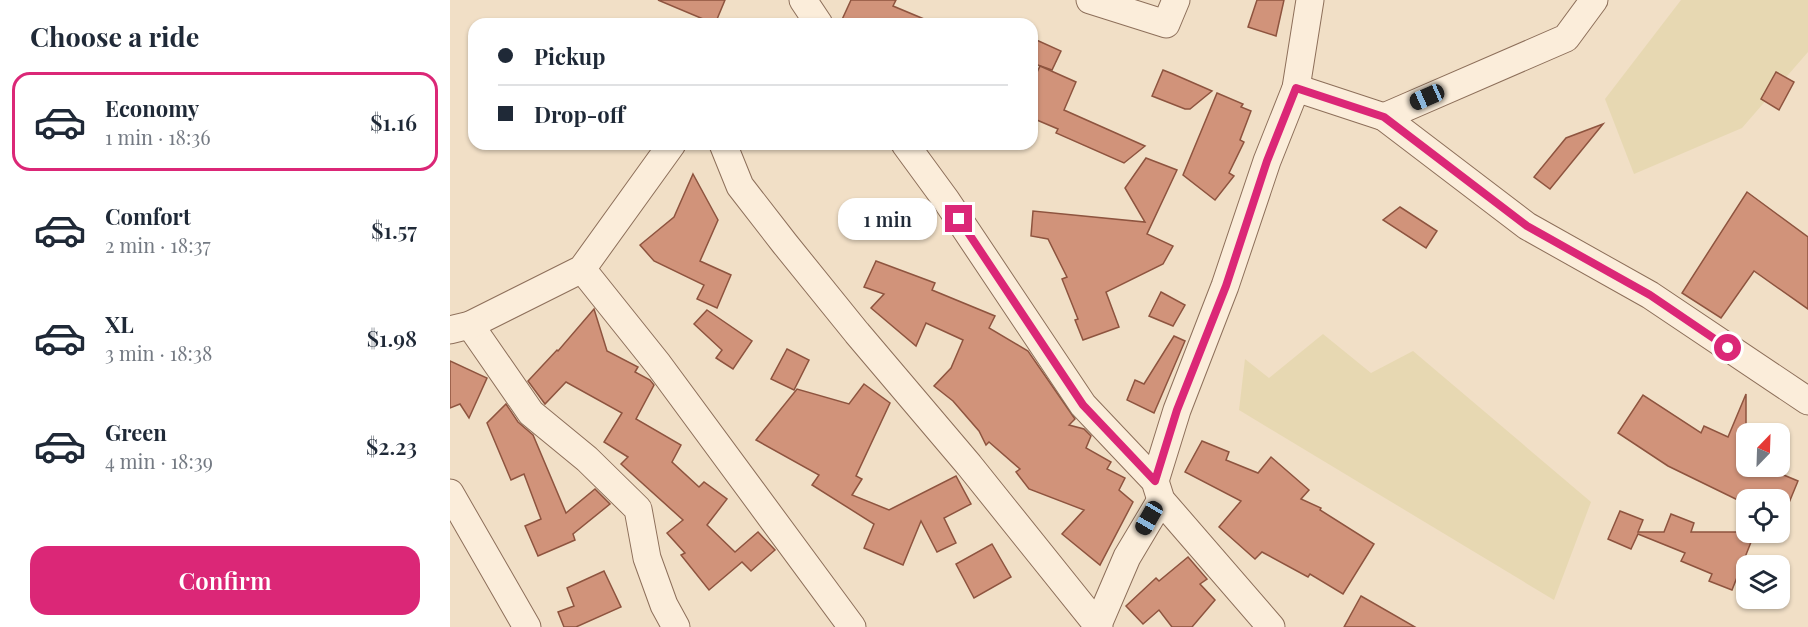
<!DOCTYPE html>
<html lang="en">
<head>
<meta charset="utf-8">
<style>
	:root { --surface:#fff; --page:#f6f6f7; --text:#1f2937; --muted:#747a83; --line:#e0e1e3; --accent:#db2777 }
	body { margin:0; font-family:"Playfair Display",serif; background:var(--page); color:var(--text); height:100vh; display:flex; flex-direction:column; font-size:22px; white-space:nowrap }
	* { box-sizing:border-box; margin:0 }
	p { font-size:20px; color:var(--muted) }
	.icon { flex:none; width:33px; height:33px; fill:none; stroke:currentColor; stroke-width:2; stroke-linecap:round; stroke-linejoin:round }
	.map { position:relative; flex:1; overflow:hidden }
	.side { display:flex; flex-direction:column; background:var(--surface); width:450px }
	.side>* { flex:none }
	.hud { position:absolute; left:18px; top:18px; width:570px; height:132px; border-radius:18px; box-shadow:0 2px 4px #0004; display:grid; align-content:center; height:132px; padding:0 30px; background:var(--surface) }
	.needle { width:39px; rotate:23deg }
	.tools { position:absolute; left:1286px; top:423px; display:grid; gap:12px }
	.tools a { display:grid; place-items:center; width:54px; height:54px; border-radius:12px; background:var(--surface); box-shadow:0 2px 4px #0004; font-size:30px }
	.end { position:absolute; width:27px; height:27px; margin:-14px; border:8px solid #db2777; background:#fff; box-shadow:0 0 0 3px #fff }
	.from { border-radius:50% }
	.bubble { position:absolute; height:42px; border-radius:18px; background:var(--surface); box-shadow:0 2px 4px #0004; font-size:20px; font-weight:600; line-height:42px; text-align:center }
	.car { position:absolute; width:18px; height:36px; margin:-18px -9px; border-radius:8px; box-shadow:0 0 4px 2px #0007; background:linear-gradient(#222 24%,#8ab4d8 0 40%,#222 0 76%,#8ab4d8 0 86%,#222 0) }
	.hud b { display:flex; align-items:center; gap:21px; height:57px; font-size:22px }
	.hud b+b { border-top:2px solid var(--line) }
	.hud i { width:15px; height:15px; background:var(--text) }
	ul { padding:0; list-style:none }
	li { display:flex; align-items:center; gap:18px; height:99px; margin:0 12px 9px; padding:0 18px; border:3px solid transparent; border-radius:18px }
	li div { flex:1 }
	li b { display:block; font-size:22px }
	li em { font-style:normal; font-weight:600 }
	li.active { border-color:var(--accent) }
	li>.icon { width:54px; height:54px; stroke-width:1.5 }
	h2 { padding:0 30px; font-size:27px; line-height:72px }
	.action { display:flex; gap:12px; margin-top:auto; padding:12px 30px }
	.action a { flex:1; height:69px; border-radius:18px; background:var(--accent); color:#fff; font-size:24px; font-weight:600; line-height:69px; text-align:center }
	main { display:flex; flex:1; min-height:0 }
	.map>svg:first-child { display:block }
	.farmland { fill:#e7d8b2 }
	.building { fill:#d1937a; stroke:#8e543f; stroke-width:1.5 }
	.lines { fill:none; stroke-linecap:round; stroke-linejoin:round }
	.street-casing { stroke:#8d6f5a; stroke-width:29 }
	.street { stroke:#fbedda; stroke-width:27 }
	.route { stroke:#db2777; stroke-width:8 }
</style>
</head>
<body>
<main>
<section class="side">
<h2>Choose a ride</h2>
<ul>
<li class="active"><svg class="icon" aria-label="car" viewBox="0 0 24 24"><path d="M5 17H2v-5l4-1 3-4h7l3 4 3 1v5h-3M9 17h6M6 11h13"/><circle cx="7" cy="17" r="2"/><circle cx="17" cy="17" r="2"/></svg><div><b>Economy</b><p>1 min · 18:36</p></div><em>$1.16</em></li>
<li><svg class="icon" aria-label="car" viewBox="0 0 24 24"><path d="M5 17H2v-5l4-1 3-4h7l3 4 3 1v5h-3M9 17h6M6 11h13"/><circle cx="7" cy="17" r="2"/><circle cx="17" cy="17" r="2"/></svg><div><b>Comfort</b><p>2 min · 18:37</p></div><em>$1.57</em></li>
<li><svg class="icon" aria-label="car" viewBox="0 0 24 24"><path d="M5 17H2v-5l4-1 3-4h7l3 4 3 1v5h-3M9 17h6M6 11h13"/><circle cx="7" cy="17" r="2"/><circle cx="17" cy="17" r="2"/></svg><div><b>XL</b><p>3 min · 18:38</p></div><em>$1.98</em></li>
<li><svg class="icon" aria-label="car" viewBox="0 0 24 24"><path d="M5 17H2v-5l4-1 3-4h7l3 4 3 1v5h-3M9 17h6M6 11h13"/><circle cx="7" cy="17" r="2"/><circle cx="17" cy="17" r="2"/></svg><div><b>Green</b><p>4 min · 18:39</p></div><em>$2.23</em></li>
</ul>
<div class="action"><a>Confirm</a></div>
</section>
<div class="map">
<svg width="1358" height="627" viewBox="0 0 1358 627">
	<rect width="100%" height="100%" fill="#f1dfc6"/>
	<g class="farmland">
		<polygon points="1231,0 1358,0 1358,52 1292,128 1184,174 1155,99"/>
		<polygon points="873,334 921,373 963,351 1141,502 1104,600 789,410 795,359 819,378"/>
	</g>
	<g class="building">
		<polygon points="208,0 275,0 265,24"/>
		<polygon points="401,0 446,0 443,6 486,24 390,24"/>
		<polygon points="807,0 834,0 826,36 798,27"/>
		<polygon points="582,38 611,51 602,70 582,63"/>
		<polygon points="590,66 626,82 614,110 695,146 674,163 606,133 608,129 582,118 582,83"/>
		<polygon points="713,70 723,74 762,91 740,109 735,109 702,96"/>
		<polygon points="1326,72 1344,82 1329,110 1311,99"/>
		<polygon points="767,93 793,104 791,107 801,111 790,140 794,142 779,173 784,176 765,200 733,175"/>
		<polygon points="1153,124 1100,189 1084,177 1116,138"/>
		<polygon points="696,158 727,170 697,234 723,246 713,264 656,292 669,327 633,340 625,320 628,319 612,279 617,277 598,239 581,236 583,211 695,222 675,188"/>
		<polygon points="243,174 268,220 250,261 281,275 267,308 247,299 254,285 204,261 190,245 224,217"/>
		<polygon points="1297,192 1358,237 1358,309 1304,271 1271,318 1232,293"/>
		<polygon points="950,207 987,231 976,248 933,220"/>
		<polygon points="426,261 485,283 482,290 545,316 539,328 578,351 625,419 619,425 634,429 641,436 636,448 661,462 657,469 675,478 669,490 683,502 650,565 612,534 634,510 579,489 566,472 570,469 539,442 536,445 529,431 503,401 484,386 501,368 513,340 476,323 466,346 421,308 434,294 414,287"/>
		<polygon points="711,292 735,305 723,326 699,316"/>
		<polygon points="144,309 157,351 188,367 185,372 200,380 204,385 186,419 231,445 222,462 249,487 254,482 277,499 257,525 285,552 308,532 325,550 301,571 292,562 259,590 231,555 235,553 217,533 233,520 171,464 178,457 154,442 172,413 116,382 95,404 78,381 107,350 108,351"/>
		<polygon points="257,310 302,341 283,369 266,358 272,350 244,324"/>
		<polygon points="724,336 735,341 704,413 677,400 685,380 694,384"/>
		<polygon points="337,349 359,360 344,390 321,379"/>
		<polygon points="0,361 37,378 19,418 10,404 0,408"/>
		<polygon points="414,384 440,403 406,476 412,479 402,495 439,510 506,476 521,504 494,518 506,543 487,552 471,521 453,565 414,548 424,524 362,485 369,475 306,440 347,389 399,404"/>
		<polygon points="1296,394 1296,445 1290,458 1296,460 1296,466 1312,466 1348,481 1336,510 1329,507 1329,500 1296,500 1296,504 1218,466 1168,433 1193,395 1251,433 1254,426 1278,437"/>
		<polygon points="56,404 68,422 83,435 116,513 145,489 160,504 123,534 125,540 88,556 75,526 91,519 74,474 61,480 37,423"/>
		<polygon points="752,441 779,452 776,460 808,473 821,457 859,490 851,499 871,508 870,510 924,544 893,594 860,574 858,577 812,552 805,559 769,527 791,501 735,472"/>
		<polygon points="1170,511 1193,520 1188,532 1214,532 1221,514 1244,523 1241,532 1305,532 1282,590 1259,581 1262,574 1231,561 1235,553 1188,534 1181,549 1158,539"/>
		<polygon points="542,544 561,577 524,598 506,564"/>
		<polygon points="738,557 757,579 750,584 765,600 742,627 722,627 709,610 693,624 676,606 706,578 709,581"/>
		<polygon points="154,571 171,607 126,627 114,627 108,612 124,606 117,588"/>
		<polygon points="911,596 965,627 894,627"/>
	</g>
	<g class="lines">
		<g class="street-casing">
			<g id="street">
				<polyline points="353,0 369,24"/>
				<polyline points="640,0 716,24 726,0"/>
				<polyline points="846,88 934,117 1077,226 1200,295 1358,401"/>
				<polyline points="934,117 1116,38 1144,0"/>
				<polyline points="273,144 290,186 335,244 407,333 519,465 649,627"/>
				<polyline points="455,144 496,200 633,405 705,481 711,500 821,627"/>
				<polyline points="132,269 208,364 402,627"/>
				<polyline points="20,325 81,413 137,459 188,509 197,558 214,605 226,627"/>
				<polyline points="0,330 20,325 132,269 222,144"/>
				<polyline points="705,481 727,410 775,286 817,161 846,88 860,0"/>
				<polyline points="0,493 77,627"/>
				<polyline points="647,627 677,557 711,500"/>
			</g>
		</g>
		<use href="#street" class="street"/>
	</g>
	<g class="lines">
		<polyline class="route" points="509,219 633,405 705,481 727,410 776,286 817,161 846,88 934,117 1077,226 1200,295 1278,348"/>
	</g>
</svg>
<div class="tools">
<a><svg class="needle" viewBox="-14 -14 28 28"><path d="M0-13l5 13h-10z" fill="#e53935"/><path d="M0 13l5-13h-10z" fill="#747a83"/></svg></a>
<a><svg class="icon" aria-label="locate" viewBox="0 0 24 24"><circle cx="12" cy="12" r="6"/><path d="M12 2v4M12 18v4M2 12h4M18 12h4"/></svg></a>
<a><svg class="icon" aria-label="layers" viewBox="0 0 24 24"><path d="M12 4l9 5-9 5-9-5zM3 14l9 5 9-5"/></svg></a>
</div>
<i class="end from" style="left:1278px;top:348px"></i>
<i class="end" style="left:509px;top:219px"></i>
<div class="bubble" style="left:388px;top:198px;width:99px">1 min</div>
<i class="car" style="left:977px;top:97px;rotate:246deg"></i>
<i class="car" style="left:699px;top:518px;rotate:210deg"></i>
<div class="hud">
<b><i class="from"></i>Pickup</b>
<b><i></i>Drop-off</b>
</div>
</div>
</main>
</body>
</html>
